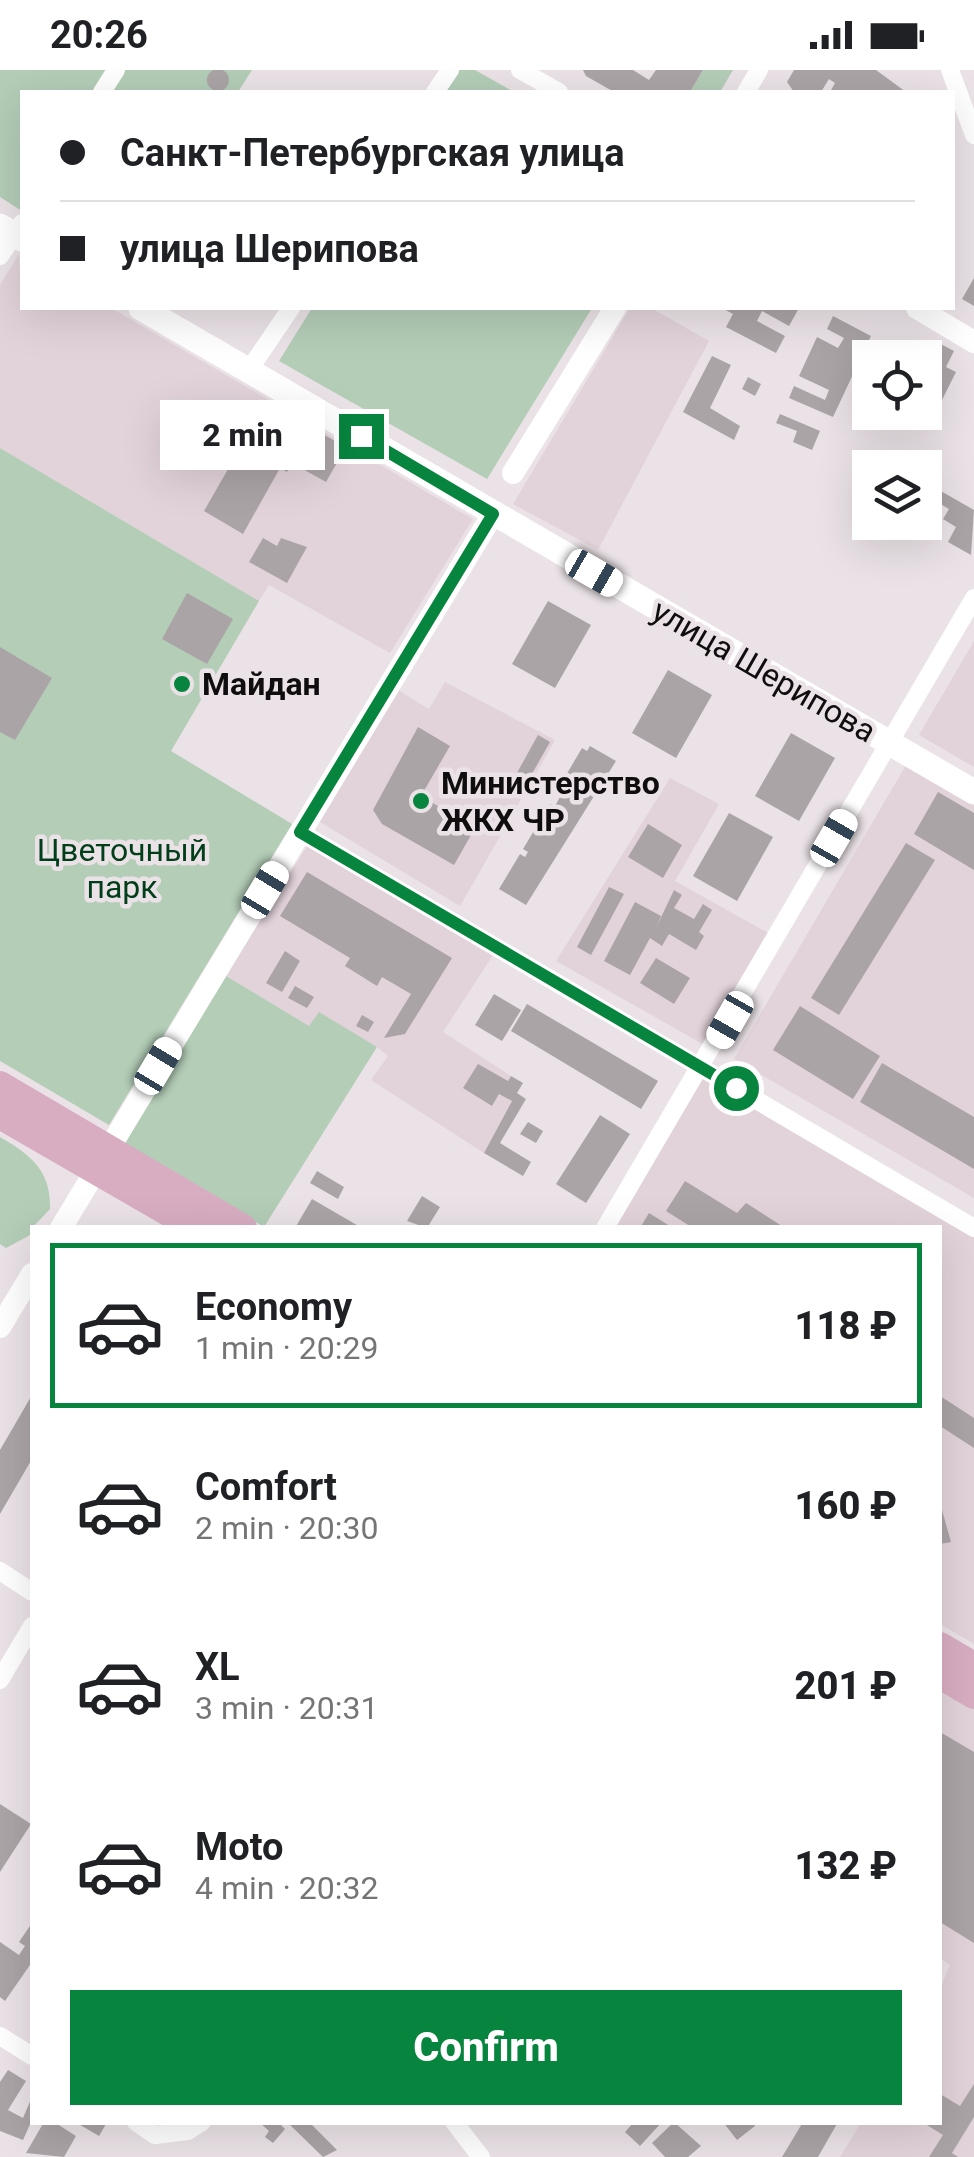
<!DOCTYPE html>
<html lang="en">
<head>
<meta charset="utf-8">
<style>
	:root { --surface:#fff; --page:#f6f6f6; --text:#202124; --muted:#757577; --line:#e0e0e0; --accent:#07843e }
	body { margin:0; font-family:Roboto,sans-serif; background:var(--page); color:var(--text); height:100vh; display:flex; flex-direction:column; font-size:38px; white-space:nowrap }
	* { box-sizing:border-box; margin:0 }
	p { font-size:32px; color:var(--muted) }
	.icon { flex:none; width:55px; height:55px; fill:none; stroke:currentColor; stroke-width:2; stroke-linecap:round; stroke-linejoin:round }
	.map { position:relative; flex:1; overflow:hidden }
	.drawer { position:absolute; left:30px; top:1155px; width:912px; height:900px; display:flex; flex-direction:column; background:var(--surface); border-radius:0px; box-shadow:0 10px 40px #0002 }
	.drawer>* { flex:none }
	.guide { position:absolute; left:20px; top:20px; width:935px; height:220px; border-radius:0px; box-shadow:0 10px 40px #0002; display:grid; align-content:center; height:220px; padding:0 40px; background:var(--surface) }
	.controls { position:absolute; left:852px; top:270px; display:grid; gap:20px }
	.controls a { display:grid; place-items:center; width:90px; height:90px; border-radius:0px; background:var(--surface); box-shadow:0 10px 40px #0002; font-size:50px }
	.end { position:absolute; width:45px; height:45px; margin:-22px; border:12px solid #07843e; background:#fff; box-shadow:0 0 0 5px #fff }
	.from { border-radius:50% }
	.bubble { position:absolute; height:70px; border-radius:0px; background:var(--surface); box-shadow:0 10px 40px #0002; font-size:32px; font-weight:800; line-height:70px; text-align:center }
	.car { position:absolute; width:30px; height:60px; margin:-30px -15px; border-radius:12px; box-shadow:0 0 8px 2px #0007; background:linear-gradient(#fff 24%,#345 0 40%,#fff 0 76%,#345 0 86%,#fff 0) }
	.guide b { display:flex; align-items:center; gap:35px; height:95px; font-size:38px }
	.guide b+b { border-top:2px solid var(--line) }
	.guide i { width:25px; height:25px; background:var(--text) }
	ul { padding:18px 0 0; list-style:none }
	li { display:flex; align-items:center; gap:30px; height:165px; margin:0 20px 15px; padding:0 20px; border:5px solid transparent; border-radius:0px }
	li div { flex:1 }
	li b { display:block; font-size:38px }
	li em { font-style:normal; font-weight:800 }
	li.on { border-color:var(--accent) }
	li>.icon { width:90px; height:90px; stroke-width:1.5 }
	.primary-button { display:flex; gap:20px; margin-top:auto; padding:20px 40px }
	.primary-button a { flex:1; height:115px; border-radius:0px; background:var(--accent); color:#fff; font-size:40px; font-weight:800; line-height:115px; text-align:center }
	.status { display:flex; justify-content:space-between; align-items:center; height:70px; padding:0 50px; background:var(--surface); direction:ltr }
	.status svg { height:28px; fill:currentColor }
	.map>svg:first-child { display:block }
	.built { fill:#e2d3da }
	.green { fill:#b3cdb7 }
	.building { fill:#aba4a7 }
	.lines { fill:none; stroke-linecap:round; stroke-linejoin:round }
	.minor { stroke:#fff; stroke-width:18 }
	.tertiary { stroke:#fff; stroke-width:22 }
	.secondary { stroke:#fff; stroke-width:25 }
	.primary { stroke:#d8adc2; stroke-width:28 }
	.route { stroke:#07843e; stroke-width:12 }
	.poi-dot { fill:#07843e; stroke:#eae2e6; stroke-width:4 }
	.labels { text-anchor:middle; stroke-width:9; stroke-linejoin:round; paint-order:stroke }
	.street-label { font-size:32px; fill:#0f0d0e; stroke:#eae2e6 }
	.poi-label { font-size:32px; font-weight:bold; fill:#0f0d0e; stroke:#eae2e6; text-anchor:start }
	.park-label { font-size:32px; fill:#003f19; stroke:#eae2e6 }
</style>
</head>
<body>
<div class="status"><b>20:26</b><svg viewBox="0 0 49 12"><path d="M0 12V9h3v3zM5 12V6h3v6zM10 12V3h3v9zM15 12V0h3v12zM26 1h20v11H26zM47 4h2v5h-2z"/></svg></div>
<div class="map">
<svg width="974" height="2087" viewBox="0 0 974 2087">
	<rect width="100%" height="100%" fill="#eae2e6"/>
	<g class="built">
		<polygon points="19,184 22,238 111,238 473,449 390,583 269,515 259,531 0,378 0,215"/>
		<polygon points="630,238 651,238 709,271 598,480 513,434"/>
		<polygon points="974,571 974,697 919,665"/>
		<polygon points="445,612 555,670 460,836 320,752 398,620 429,639"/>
		<polygon points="906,695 974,734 974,1128 734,989"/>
		<polygon points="670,708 719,734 675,811 770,864 708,977 556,891"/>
		<polygon points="307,776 493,885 443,962 511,1006 500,1024 512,1031 484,1083 371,1010 388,986 377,977 319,943 310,957 226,906"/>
		<polygon points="694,1004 974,1166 974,1574 940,1554 940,1158 598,1158"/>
		<polygon points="940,1614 974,1635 974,2087 840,2087 861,2053 940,2052 940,1919 950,1895 940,1888"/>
	</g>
	<g class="green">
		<polygon points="0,0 252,0 238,22 22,22 22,141 0,127"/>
		<polygon points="459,0 475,0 514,22 445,22"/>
		<polygon points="703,0 733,0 720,22 690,22"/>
		<polygon points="312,238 592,238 487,409 279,291"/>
		<polygon points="0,378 259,531 171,681 292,754 109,1055 0,991"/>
		<polygon points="226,906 309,956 319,942 377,977 264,1157 124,1074"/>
		<path d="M 0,1067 C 33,1086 51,1102 50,1139 L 32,1158 L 32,1164 L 6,1178 L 0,1174 Z"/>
	</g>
	<g class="building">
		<circle cx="218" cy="10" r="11"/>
		<polygon points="583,0 633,0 649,10 656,0 703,0 690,22 614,22 586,6"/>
		<polygon points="794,0 876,0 906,22 830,22 835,13 829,9 821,22 794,22 787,12"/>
		<polygon points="974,208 974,236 962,229"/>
		<polygon points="722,238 799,238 789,256 762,241 757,251 785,266 776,283 726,257 733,244"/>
		<polygon points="833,246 871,266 833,347 789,328 794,316 825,330 829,320 799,306 817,267 838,278 844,268 827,259"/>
		<polygon points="937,272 954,281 946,297 956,302 942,330 925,322 925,297"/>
		<polygon points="712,286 731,295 710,338 740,356 734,370 683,342"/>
		<polygon points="748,307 761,314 755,326 742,319"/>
		<polygon points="780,344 820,361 812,380 793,372 797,361 776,353"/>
		<polygon points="290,354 306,364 310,357 346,377 326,412 292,393 287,402 280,398 243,464 204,441 243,373 254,380 259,371 255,368 266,358"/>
		<polygon points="925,412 974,440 971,485 948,472 956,457 943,449 949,439 925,425"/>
		<polygon points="263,468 277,476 281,468 307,477 287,513 249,492"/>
		<polygon points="187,523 233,549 207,594 162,569"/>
		<polygon points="548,531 591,555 555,618 512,594"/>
		<polygon points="0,577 52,608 15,670 0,662"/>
		<polygon points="668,600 712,625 676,688 632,663"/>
		<polygon points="418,657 450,676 421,726 475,758 454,795 382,754 373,740"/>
		<polygon points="791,663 835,688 799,751 755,726"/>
		<polygon points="538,665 550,672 520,725 508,719"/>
		<polygon points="590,676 616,691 526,835 499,819 520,784 525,787 528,782 523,779 550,734 555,736 560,727 555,724 582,678 587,681"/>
		<polygon points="938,722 974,743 974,800 914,764"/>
		<polygon points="729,743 773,767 737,831 693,806"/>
		<polygon points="648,754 682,775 663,808 628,787"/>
		<polygon points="906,773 935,790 839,945 811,928"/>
		<polygon points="307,802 452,888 405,964 384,968 411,924 382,907 377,916 345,896 350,888 280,846"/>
		<polygon points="609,817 624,824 591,885 577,877"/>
		<polygon points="674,820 682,825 674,838 694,849 703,834 712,840 699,862 704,866 696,880 669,864 662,876 650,868 630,905 604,891 635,832 661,846 656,858"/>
		<polygon points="285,881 300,891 282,922 266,913"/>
		<polygon points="656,888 690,908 674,934 640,913"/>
		<polygon points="295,916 314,927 307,938 288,928"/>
		<polygon points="494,924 521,940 502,971 475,955"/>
		<polygon points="527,934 658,1011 641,1039 511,961"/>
		<polygon points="800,936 880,986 853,1029 773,980"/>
		<polygon points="362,945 374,952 368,962 356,956"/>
		<polygon points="882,993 974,1047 974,1099 860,1032"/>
		<polygon points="478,994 508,1011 511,1006 523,1013 517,1023 526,1029 500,1073 531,1092 523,1106 484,1083 512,1031 499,1024 492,1036 463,1018"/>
		<polygon points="600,1045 630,1064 586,1133 556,1114"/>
		<polygon points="528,1052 543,1061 536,1073 520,1064"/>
		<polygon points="317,1101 344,1117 338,1129 310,1113"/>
		<polygon points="685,1111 737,1143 746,1133 785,1158 693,1158 666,1141"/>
		<polygon points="422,1126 440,1137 427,1158 407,1151"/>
		<polygon points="312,1129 362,1158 295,1158"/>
		<polygon points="649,1143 673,1158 640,1158"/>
		<polygon points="32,1325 32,1389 0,1444 0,1380"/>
		<polygon points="940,1326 974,1348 974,1378 940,1356"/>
		<polygon points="940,1433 951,1472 940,1474"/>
		<polygon points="940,1662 974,1682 974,1873 940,1852"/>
		<polygon points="0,1734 31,1754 0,1802"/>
		<polygon points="32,1853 32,1892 5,1931 0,1927 0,1872 19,1885 25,1876 19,1872"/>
		<polygon points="8,2000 26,2011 8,2040 23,2048 32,2027 32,2050 23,2070 0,2061 0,2012"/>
		<polygon points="974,2014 974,2047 952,2083 958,2087 929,2087 943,2065 922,2052 940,2052 940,2024 960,2036"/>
		<polygon points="44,2052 54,2052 76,2066 64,2087 26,2083"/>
		<polygon points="75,2052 102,2052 106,2054 99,2066"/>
		<polygon points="259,2052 278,2052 285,2059 273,2073 265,2067 269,2061"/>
		<polygon points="287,2052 309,2052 337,2080 323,2087"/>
		<polygon points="634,2052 662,2052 640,2076 625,2062"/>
		<polygon points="674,2052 701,2076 688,2087 665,2087 652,2073"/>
		<polygon points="723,2052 753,2052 755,2056 737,2070"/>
		<polygon points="803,2052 838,2052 818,2087 782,2087"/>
	</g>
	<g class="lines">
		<g class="minor">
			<polyline points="520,0 559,22"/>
			<polyline points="950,0 974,65"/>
			<polyline points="102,22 116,0"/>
			<polyline points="435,22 450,0"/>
			<polyline points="746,22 759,0"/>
			<polyline points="0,186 22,153"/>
			<polyline points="249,300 291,238"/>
			<polyline points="300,762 974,1158"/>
			<polyline points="605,1158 974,528"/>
			<polyline points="0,1501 32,1522"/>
			<polyline points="0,1610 32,1556"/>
			<polyline points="0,1966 32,1986"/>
			<polyline points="136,2052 155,2065 188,2061 202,2052"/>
			<polyline points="454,2052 481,2087"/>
		</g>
		<g class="tertiary">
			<polyline points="917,238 974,272"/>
			<polyline points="513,403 615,238"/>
			<polyline points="61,1158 493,444"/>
			<polyline points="0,1257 32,1204"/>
		</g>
		<g class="secondary">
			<polyline points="0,156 22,169"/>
			<polyline points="141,238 974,722"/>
		</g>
		<g class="primary">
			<polyline points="0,1015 243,1158"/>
			<polyline points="0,1045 196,1158"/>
			<polyline points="940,1576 974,1596"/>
			<polyline points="940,1605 974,1625"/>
		</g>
	</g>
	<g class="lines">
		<polyline class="route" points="361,366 493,444 300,762 736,1018"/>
	</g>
	<g class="poi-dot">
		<circle cx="182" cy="614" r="10"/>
		<circle cx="421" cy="731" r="10"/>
	</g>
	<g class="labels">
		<g class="street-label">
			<text transform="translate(764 601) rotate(30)" y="11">улица Шерипова</text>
		</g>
		<g class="poi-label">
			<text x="202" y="625">Майдан</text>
			<text x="441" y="724">Министерство<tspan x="441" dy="37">ЖКХ ЧР</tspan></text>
		</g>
		<g class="park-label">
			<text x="122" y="791">Цветочный<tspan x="122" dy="37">парк</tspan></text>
		</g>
	</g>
</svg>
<div class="controls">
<a><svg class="icon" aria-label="locate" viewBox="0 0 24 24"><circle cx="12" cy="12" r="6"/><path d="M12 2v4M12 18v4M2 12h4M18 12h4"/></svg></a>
<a><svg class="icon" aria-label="layers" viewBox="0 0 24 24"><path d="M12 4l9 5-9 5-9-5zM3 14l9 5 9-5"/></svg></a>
</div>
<i class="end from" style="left:736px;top:1018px"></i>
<i class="end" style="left:361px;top:366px"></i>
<div class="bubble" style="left:160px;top:330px;width:165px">2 min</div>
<i class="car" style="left:594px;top:503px;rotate:120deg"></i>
<i class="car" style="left:834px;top:768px;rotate:30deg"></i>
<i class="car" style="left:265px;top:820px;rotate:31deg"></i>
<i class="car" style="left:730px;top:950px;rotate:210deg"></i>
<i class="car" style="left:158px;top:996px;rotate:31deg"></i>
<div class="guide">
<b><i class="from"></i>Санкт-Петербургская улица</b>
<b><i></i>улица Шерипова</b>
</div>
<section class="drawer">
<ul>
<li class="on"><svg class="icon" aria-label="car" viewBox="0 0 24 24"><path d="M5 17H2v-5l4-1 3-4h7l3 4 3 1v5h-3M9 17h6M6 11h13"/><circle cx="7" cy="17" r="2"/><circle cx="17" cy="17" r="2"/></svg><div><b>Economy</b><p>1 min · 20:29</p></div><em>118 ₽</em></li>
<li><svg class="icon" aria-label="car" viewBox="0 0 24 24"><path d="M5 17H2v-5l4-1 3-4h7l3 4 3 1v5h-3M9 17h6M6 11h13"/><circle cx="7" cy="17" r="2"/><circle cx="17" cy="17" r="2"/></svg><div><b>Comfort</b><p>2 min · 20:30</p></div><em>160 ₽</em></li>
<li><svg class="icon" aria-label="car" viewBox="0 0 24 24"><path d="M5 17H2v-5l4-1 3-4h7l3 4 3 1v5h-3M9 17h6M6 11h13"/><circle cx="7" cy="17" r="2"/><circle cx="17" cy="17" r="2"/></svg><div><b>XL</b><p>3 min · 20:31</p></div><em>201 ₽</em></li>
<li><svg class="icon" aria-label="car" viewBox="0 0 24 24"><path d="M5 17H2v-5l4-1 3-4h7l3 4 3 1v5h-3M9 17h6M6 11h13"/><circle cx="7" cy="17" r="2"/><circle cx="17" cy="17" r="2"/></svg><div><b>Moto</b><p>4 min · 20:32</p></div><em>132 ₽</em></li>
</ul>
<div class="primary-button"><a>Confirm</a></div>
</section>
</div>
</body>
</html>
